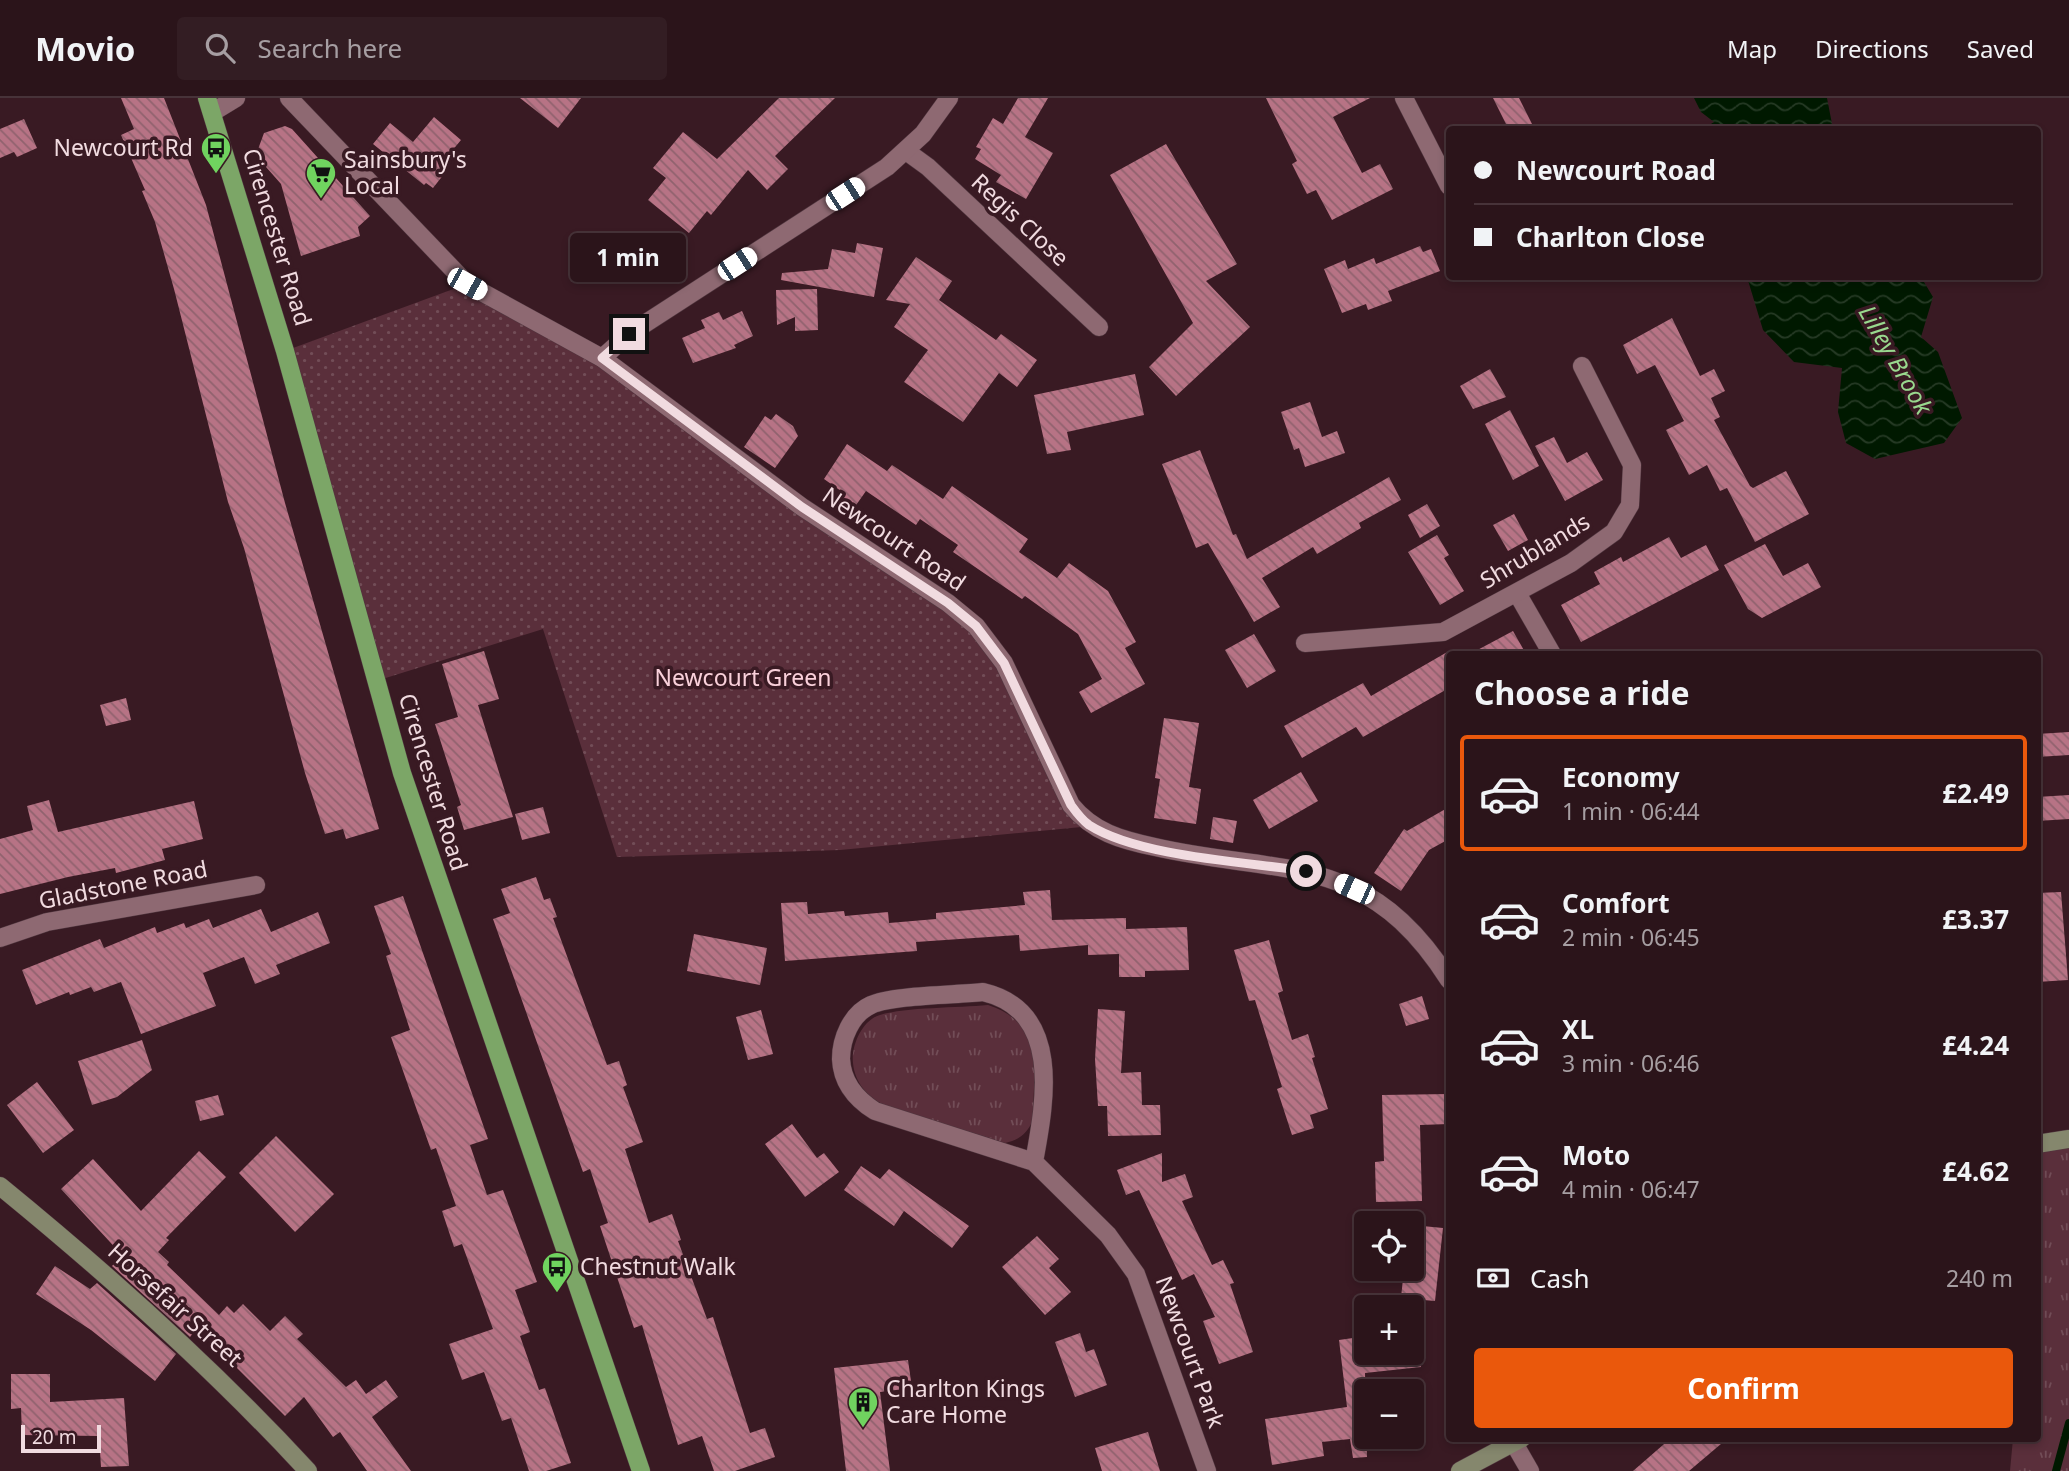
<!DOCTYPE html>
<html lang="en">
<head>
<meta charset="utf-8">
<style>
	:root { --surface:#2b141a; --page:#331d23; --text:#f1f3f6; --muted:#a69ea2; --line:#473339; --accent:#ea580c }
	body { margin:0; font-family:"Noto Sans",sans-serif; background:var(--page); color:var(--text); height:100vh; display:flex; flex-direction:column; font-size:26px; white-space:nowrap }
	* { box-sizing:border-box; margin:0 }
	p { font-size:23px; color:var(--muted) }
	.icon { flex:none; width:38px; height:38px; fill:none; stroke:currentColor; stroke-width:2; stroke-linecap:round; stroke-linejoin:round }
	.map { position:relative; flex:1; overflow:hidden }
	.details { position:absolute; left:1446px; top:553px; width:595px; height:791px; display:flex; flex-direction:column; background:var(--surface); border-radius:7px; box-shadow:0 4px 10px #0003,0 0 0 2px var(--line) }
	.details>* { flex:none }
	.top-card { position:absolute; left:1446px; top:28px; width:595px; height:154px; border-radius:7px; box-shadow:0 4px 10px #0003,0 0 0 2px var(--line); display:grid; align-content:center; height:154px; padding:0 28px; background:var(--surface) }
	.buttons { position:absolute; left:1354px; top:1113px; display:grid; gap:14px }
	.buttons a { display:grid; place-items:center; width:70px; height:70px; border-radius:7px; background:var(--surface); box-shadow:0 4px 10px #0003,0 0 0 2px var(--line); font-size:35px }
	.scale { position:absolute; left:21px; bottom:18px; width:80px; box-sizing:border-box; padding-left:7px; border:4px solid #f1dbe0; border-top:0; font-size:19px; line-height:24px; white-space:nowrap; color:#f1dbe0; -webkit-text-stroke:5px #391a23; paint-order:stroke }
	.end { position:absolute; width:32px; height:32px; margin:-16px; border:9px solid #f1dbe0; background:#111; box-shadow:0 0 0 4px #111 }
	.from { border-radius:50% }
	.bubble { position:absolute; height:49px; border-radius:7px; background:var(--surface); box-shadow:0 4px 10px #0003,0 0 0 2px var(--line); font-size:23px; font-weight:700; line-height:49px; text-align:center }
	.car { position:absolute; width:21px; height:42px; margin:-21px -10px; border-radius:9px; box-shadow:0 0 5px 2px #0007; background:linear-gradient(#fff 24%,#345 0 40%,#fff 0 76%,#345 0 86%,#fff 0) }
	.top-card b { display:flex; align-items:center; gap:24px; height:66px; font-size:26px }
	.top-card b+b { border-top:2px solid var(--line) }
	.top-card i { width:18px; height:18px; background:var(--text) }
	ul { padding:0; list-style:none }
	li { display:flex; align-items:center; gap:21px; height:116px; margin:0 14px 10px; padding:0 14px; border:4px solid transparent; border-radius:7px }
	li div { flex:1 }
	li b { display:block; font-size:26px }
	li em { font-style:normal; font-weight:700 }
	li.current { border-color:var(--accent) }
	li>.icon { width:63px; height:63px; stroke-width:1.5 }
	h2 { padding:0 28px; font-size:32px; line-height:84px }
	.pay { display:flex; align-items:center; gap:18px; height:77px; padding:0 28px; font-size:26px }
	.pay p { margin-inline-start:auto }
	.button { display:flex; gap:14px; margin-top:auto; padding:14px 28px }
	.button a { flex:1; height:80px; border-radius:7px; background:var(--accent); color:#fff; font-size:28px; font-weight:700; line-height:80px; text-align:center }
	header { display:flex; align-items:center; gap:42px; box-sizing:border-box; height:98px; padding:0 35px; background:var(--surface); border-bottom:2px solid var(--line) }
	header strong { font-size:33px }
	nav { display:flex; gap:38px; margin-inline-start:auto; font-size:24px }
	.search { width:490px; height:63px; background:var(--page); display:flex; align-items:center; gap:18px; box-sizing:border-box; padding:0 24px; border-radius:7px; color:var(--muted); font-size:26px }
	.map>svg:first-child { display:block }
	.grass { fill:url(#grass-tufts) }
	.park { fill:url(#park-dots) }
	.water { fill:url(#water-waves) }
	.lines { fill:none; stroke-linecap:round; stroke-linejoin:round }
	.stream { stroke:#001900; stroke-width:8 }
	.building { fill:url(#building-back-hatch) }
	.street-casing { stroke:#513840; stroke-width:19 }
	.secondary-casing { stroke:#513840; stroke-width:19 }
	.primary-casing { stroke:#513840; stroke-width:19 }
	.street { stroke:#8e6972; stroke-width:18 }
	.secondary { stroke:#85876d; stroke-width:18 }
	.primary { stroke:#7ca667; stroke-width:18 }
	.route { stroke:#f1dbe0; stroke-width:9 }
	.labels { text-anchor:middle; stroke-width:7; stroke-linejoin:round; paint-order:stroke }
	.poi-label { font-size:23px; fill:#f1dbe0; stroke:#391a23; text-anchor:start }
	.street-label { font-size:23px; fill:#f1dbe0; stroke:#391a23 }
	.park-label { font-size:23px; fill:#f9d0da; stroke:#391a23 }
	.water-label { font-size:24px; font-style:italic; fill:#99d88e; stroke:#391a23 }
</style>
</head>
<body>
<header>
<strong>Movio</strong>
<div class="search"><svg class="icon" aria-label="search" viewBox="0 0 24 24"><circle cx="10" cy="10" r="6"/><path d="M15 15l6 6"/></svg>Search here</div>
<nav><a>Map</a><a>Directions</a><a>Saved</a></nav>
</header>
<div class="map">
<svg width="2069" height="1373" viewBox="0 0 2069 1373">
	<defs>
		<pattern id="grass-tufts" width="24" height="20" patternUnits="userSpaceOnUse" patternTransform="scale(1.75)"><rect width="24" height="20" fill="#5a2f3b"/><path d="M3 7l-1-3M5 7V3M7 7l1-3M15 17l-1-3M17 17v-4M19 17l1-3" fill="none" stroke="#724d57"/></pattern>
		<pattern id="park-dots" width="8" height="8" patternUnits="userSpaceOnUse" patternTransform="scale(1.75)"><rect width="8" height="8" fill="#5a2f3b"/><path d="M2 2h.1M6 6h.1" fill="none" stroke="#724d57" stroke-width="1.8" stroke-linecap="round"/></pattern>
		<pattern id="water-waves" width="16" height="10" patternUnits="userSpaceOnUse" patternTransform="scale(1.75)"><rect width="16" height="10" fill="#001900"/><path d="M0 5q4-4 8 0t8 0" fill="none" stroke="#263a25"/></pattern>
		<pattern id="building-back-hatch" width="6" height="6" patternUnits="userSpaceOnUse" patternTransform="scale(1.75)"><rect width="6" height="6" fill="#b77385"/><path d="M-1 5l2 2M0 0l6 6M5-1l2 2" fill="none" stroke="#90626e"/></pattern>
	</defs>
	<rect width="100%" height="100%" fill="#391a23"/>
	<g class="grass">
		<path d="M 988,907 C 1046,926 1033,973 1033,1022 C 1027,1035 1020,1042 1005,1045 L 884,1007 C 867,998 855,985 853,965 C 851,948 862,922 880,917 C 906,909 959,910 988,907 Z"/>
		<polygon points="2069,1041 2069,1373 2010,1373 2013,1341 2037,1340 2037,1046"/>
	</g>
	<polygon class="park" points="467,186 602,260 976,528 1092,728 840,752 617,759 543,531 376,583 285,253"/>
	<g class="water">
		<polygon points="1694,0 1827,0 1833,31 1703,31 1714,24 1701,14"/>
		<polygon points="1747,179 1921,179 1933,199 1921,239 1938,254 1962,320 1944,345 1875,361 1846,345 1838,314 1842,270 1794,264 1763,232"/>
	</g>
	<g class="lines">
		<polyline class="stream" points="2056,1373 2069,1325"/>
	</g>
	<g class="building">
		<polygon points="121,0 164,0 206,107 285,405 379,731 346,741 343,731 325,736 305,675 244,450 228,404 174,191 155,124 142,93 145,92 121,37 134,31"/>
		<polygon points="520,0 581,0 558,30"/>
		<polygon points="779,0 835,0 775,58 788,71 767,92 748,72 711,117 707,113 689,135 648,102 666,80 653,70 683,34 717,61"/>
		<polygon points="1018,0 1048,0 1025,39 1053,55 1026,101 996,84 1001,77 975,61 981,51 976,49 993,20 1003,26"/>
		<polygon points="1266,0 1370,0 1333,19 1362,75 1380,66 1393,91 1332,122 1316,92 1307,96 1292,66 1297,63"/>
		<polygon points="1493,0 1519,0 1535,32 1509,32"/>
		<polygon points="434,19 461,42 441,66 448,71 433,90 426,85 424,87 373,46 390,25 413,44"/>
		<polygon points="24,21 37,50 17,59 14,54 0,60 0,31"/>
		<polygon points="285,28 292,31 370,118 358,129 360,138 301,158 281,86 259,61 257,54 264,35"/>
		<polygon points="1166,46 1237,166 1206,183 1250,229 1176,298 1149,269 1193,225 1110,77"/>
		<polygon points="857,145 883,150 874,199 781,182 782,175 828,171 832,151 855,155"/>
		<polygon points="1420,148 1423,154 1431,151 1440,173 1388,193 1392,203 1368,212 1366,206 1342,215 1324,171 1345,162 1348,171 1374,160 1376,166"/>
		<polygon points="916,159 952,183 939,202 996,242 1001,236 1037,262 1017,289 999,275 963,324 904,284 928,252 894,229 910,206 886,202"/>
		<polygon points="817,191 818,232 795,233 795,219 777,227 776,192"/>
		<polygon points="742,213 753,238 734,247 736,250 693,265 682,240 705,230 701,222 719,214 723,222"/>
		<polygon points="1672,220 1700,278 1714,271 1725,293 1711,300 1720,319 1714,322 1750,388 1753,390 1786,373 1809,416 1755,444 1727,390 1720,393 1707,367 1689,377 1666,332 1684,323 1655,267 1637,276 1623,247"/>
		<polygon points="1490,271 1506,299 1473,311 1460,288"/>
		<polygon points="1135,276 1144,317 1067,334 1071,352 1047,356 1034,297"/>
		<polygon points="1310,304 1322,339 1337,333 1345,355 1305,369 1299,350 1294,352 1281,314"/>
		<polygon points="1510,312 1539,368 1513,382 1485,326"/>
		<polygon points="776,316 793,328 798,338 775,370 744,349 765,318 771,322"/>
		<polygon points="1554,339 1567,365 1587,354 1603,382 1565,403 1535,348"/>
		<polygon points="847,346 887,373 892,367 943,401 952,388 1028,441 1019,454 1057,480 1069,465 1108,493 1136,544 1125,550 1145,586 1091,615 1079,594 1102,581 1078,536 1025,498 1022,501 953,454 958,447 920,421 916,427 866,393 854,410 837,399 841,393 824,381"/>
		<polygon points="1200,352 1233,437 1236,436 1247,461 1389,379 1401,402 1359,425 1361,430 1317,456 1313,449 1262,480 1280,509 1254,524 1208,445 1196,450 1162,366"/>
		<polygon points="1427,406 1440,428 1420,440 1408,417"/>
		<polygon points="1514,416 1528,442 1508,453 1493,427"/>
		<polygon points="1437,437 1449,457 1444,460 1464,493 1440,507 1408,454"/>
		<polygon points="1669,439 1681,460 1706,447 1719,472 1581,544 1561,507 1600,486 1594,474 1621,459 1623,464"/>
		<polygon points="1765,446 1783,478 1808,465 1821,489 1762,520 1748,511 1724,467"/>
		<polygon points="1513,533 1526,556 1470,556"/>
		<polygon points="1254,536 1276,573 1247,590 1225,552"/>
		<polygon points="484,553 499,601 478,607 513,719 464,732 457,709 461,707 435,626 458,619 442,566"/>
		<polygon points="1449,553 1449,590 1363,639 1356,629 1302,660 1284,628 1363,585 1371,598"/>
		<polygon points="126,600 131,622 106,628 100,607"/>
		<polygon points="1164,620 1199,625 1189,689 1201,691 1196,726 1154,720 1160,681 1155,680"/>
		<polygon points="2069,634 2069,657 2037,659 2037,636"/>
		<polygon points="1301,674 1318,703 1269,731 1253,702"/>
		<polygon points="2069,697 2069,721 2037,723 2037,699"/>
		<polygon points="49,702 58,734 194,703 203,741 162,751 165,762 116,775 115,770 68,779 0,796 0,741 33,732 27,708"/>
		<polygon points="543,709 550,735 522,742 515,716"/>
		<polygon points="1449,709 1449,741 1429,752 1401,793 1374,775 1404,731 1407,733"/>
		<polygon points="1213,719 1237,723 1233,745 1210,741"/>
		<polygon points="536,779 544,802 550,800 557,819 553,820 607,967 619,963 627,987 623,989 643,1044 625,1051 649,1125 672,1116 681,1142 678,1143 707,1221 713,1219 750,1335 765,1330 775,1359 735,1373 714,1373 702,1338 678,1347 642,1227 634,1230 600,1128 608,1125 590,1071 583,1074 493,821 510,815 501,791"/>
		<polygon points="1050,792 1052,822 1126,820 1126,831 1187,829 1189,872 1145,873 1145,879 1119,879 1119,856 1088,857 1088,847 1020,853 1019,837 916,844 917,853 785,863 781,805 807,804 808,816 844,813 845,818 888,814 889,825 936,821 936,815 1025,807 1023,794"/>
		<polygon points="2061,794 2068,882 2037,884 2037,795"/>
		<polygon points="403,798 488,1041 470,1047 487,1097 503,1092 537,1184 515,1192 530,1234 520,1238 539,1292 545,1290 571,1365 546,1373 529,1373 511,1320 502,1323 484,1274 462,1282 449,1246 493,1231 462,1146 454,1149 442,1113 456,1108 436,1050 431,1052 391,939 410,932 386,858 391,856 374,808"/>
		<polygon points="261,811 271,834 318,814 330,845 276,867 280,876 255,886 244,859 203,875 216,908 141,936 121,884 94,894 91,889 70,897 69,894 36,907 22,872 100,841 104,850 155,829 157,835 184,825 186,830 209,821 213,830"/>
		<polygon points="694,836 767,850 760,887 687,873"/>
		<polygon points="1269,842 1283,893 1278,895 1292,942 1308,936 1315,959 1312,960 1328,1011 1310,1017 1314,1030 1292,1037 1277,991 1282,989 1255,902 1249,903 1234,852"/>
		<polygon points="1422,898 1429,921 1406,928 1399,906"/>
		<polygon points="1098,911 1125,913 1121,975 1141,974 1142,1007 1160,1007 1161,1037 1108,1038 1107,1008 1098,1008 1095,961"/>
		<polygon points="761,912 773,956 748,962 736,919"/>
		<polygon points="142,942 152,972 117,999 92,1007 78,963"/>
		<polygon points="37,984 74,1032 43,1055 7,1007"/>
		<polygon points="1449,996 1449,1026 1420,1027 1422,1103 1376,1104 1375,1064 1384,1063 1382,997"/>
		<polygon points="218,997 224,1017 200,1023 195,1003"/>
		<polygon points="792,1026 817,1060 824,1055 839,1074 805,1099 765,1046"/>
		<polygon points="276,1038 334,1096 295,1134 239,1075"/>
		<polygon points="199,1053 226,1079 166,1140 169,1142 158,1154 169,1164 167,1167 219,1217 227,1208 234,1215 243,1206 270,1233 285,1218 303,1236 297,1241 346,1289 356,1282 366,1296 386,1282 398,1299 372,1319 411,1373 367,1373 340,1334 333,1339 304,1299 285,1318 197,1230 190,1239 112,1168 122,1157 61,1091 93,1061 141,1113"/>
		<polygon points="1162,1055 1162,1084 1185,1076 1193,1099 1182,1103 1212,1167 1223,1162 1234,1185 1230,1186 1253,1254 1219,1266 1203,1223 1215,1219 1194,1176 1182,1182 1139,1092 1126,1097 1117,1072"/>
		<polygon points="861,1068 880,1081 889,1071 969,1128 952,1150 904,1113 894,1128 844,1092"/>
		<polygon points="1412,1127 1443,1130 1435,1203 1401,1200 1404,1171 1412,1171"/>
		<polygon points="1037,1138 1059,1161 1049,1170 1071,1194 1045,1217 1002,1169"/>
		<polygon points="55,1168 90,1191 97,1185 176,1256 155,1283 91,1232 36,1196"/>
		<polygon points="1080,1235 1086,1254 1094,1251 1107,1287 1075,1299 1055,1244"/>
		<polygon points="1367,1238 1367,1255 1420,1255 1421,1269 1365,1275 1367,1359 1353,1360 1350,1341 1322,1344 1324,1358 1272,1367 1265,1321 1347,1309 1339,1242"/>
		<polygon points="908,1262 912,1290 880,1294 890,1373 846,1373 834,1270"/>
		<polygon points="11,1276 50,1276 50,1304 124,1300 129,1368 101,1369 99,1338 22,1337 21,1310 11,1311"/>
		<polygon points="1148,1334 1160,1373 1102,1373 1095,1350"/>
		<polygon points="1671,1340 1728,1340 1689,1373 1633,1373"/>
	</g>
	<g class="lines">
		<g class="street-casing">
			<g id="street">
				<path d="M 289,0 L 467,186 L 602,260 L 802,409 L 948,505 L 976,528 L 1004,565 L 1071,707 C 1093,734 1121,742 1155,749 C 1284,778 1367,753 1449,882"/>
				<polyline points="1404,0 1449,88"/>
				<polyline points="213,14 236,0"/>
				<polyline points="906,53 928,69 1099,229"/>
				<polyline points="602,260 629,236 887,69 923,36 949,0"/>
				<polyline points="1517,495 1552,556"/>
				<polyline points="1305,545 1443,534 1571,465 1614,434 1630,407 1632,367 1582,268"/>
				<polyline points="0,840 47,824 256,787"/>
				<path d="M 1034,1064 C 1045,1004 1063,913 983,894 C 957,897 892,897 871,907 C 851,916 841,941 841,961 C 842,984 856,1001 875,1013 L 1034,1064 L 1108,1137 L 1136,1176 L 1207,1373"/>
				<polyline points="1511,1340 1530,1373"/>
			</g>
		</g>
		<g class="secondary-casing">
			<g id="secondary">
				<polyline points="2037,1046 2069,1041"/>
				<path d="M 0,1088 C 109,1177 212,1269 308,1373"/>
				<polyline points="1460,1373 1522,1340"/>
			</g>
		</g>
		<g class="primary-casing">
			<polyline id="primary" points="207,0 285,253 402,675 641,1373"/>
		</g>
		<use href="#street" class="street"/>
		<use href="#secondary" class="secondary"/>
		<use href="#primary" class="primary"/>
	</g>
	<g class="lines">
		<path class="route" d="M 629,236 L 602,260 L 802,409 L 948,505 L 976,528 L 1004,565 L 1071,707 C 1076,714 1082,722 1089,727 C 1139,759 1247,764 1306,773"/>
	</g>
	<defs>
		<g id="bus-pin" transform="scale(1.575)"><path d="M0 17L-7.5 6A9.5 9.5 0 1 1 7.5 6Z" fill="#70d35f" stroke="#391a23"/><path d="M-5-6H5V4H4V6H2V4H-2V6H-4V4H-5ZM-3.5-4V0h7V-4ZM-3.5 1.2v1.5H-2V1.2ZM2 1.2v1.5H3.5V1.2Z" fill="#111"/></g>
		<g id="supermarket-pin" transform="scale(1.575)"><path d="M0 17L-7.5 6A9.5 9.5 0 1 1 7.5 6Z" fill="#70d35f" stroke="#391a23"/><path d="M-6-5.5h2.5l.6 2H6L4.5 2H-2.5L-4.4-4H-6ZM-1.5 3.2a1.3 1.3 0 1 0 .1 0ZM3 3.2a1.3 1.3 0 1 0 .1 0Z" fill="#111"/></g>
		<g id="building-pin" transform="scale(1.575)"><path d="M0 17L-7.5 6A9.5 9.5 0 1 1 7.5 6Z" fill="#70d35f" stroke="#391a23"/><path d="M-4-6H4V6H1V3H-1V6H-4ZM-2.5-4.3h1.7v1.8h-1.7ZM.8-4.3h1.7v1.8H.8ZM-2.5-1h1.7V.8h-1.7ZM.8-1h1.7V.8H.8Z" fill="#111"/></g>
	</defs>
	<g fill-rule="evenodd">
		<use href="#bus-pin" x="216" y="50"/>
		<use href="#supermarket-pin" x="321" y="75"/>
		<use href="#bus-pin" x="557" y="1169"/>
		<use href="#building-pin" x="863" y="1304"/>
	</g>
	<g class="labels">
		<g class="poi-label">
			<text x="193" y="58" text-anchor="end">Newcourt Rd</text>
			<text x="344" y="70">Sainsbury's<tspan x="344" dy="26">Local</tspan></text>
			<text x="580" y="1177">Chestnut Walk</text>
			<text x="886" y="1299">Charlton Kings<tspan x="886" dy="26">Care Home</tspan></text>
		</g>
		<g class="street-label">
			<text transform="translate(1020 122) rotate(43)" y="8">Regis Close</text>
			<text transform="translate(277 139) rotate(73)" y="8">Cirencester Road</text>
			<text transform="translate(894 441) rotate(34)" y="8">Newcourt Road</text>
			<text transform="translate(1535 453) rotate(-31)" y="8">Shrublands</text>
			<text transform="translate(433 684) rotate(73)" y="8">Cirencester Road</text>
			<text transform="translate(123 787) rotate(-11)" y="8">Gladstone Road</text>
			<text transform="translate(175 1207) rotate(42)" y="8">Horsefair Street</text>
			<text transform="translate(1190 1254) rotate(70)" y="8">Newcourt Park</text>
		</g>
		<g class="park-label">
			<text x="743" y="588">Newcourt Green</text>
		</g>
		<g class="water-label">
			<text transform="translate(1895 262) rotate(60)" y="8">Lilley Brook</text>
		</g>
	</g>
</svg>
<div class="buttons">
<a><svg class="icon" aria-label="locate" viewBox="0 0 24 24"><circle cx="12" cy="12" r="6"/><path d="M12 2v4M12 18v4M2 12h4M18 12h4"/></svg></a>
<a>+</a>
<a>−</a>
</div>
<div class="scale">20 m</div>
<i class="end from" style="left:1306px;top:773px"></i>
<i class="end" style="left:629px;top:236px"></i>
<div class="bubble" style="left:570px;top:135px;width:116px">1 min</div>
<i class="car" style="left:845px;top:96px;rotate:57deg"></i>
<i class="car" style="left:737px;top:166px;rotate:57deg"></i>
<i class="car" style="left:467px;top:186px;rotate:119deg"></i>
<i class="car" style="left:1354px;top:791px;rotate:294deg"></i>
<div class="top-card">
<b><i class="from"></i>Newcourt Road</b>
<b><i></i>Charlton Close</b>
</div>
<section class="details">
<h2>Choose a ride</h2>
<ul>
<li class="current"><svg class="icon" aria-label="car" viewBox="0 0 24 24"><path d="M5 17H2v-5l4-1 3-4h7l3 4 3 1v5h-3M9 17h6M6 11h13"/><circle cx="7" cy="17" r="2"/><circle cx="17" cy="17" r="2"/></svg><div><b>Economy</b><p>1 min · 06:44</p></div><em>£2.49</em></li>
<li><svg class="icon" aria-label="car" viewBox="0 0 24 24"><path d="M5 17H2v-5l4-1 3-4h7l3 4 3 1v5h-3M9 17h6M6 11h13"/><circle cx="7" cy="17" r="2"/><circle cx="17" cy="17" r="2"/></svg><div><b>Comfort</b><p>2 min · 06:45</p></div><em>£3.37</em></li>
<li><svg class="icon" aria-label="car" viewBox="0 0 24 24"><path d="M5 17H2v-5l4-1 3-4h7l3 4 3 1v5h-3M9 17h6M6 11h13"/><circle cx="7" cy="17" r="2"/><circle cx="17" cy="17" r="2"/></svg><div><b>XL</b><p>3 min · 06:46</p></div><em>£4.24</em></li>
<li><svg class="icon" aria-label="car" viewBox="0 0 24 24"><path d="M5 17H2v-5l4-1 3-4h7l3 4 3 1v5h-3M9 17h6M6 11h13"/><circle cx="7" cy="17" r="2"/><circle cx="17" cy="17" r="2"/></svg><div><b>Moto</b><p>4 min · 06:47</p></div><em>£4.62</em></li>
</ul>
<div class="pay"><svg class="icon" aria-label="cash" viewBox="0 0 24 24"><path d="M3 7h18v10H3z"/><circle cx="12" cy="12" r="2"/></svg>Cash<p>240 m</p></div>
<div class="button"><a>Confirm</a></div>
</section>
</div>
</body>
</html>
